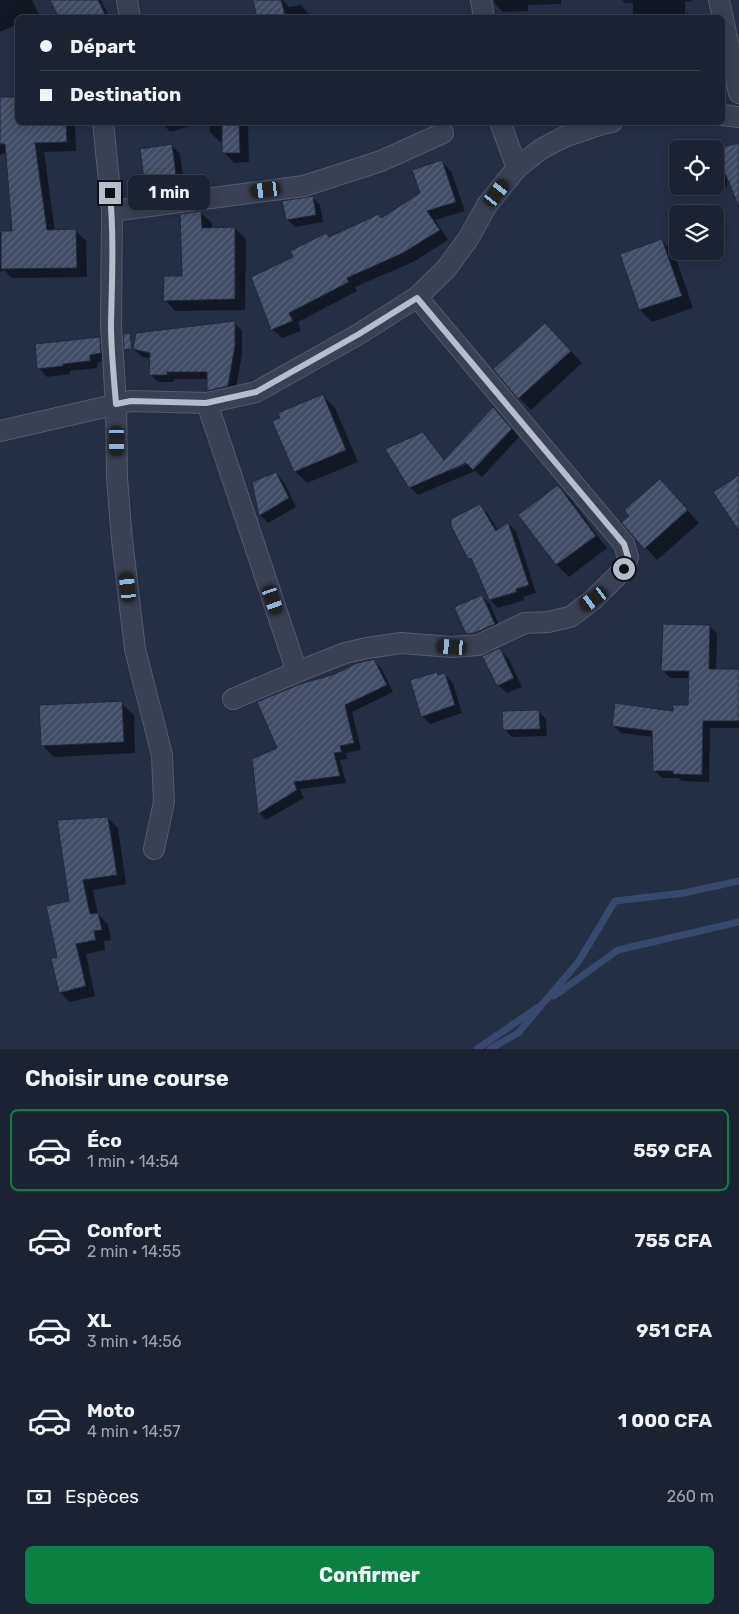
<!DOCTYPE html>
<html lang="fr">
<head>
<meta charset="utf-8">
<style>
	:root { --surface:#1b2333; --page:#282f3f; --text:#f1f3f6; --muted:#a0a4ac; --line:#39404e; --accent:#0b8043 }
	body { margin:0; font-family:Rubik,sans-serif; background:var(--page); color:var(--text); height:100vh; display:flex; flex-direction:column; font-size:19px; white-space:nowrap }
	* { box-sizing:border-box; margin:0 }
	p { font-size:16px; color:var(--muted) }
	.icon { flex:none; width:28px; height:28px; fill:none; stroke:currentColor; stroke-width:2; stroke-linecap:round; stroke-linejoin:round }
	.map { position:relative; height:1049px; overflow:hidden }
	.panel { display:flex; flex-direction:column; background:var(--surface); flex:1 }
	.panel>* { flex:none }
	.guide { position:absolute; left:15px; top:15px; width:710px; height:110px; border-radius:8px; box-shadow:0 2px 12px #0003,0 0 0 1px var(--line); display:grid; align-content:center; height:110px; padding:0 25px; background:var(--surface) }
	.fabs { position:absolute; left:669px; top:140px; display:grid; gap:10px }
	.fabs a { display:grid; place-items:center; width:55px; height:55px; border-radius:8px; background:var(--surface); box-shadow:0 2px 12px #0003,0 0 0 1px var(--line); font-size:25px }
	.end { position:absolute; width:22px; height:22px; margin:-11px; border:6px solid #b6bdcd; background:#111; box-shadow:0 0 0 2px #111 }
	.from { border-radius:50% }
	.bubble { position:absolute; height:35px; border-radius:8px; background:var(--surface); box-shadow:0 2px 12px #0003,0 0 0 1px var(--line); font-size:16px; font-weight:700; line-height:35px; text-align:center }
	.car { position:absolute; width:15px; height:30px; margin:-15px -8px; border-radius:6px; box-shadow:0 0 4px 1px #0007; background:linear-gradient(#222 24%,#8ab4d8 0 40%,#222 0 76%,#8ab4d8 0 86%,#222 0) }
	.guide b { display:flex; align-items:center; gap:18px; height:48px; font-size:19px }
	.guide b+b { border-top:1px solid var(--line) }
	.guide i { width:12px; height:12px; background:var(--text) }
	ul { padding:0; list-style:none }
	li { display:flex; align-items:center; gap:15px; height:82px; margin:0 10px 8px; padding:0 15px; border:2px solid transparent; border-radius:8px }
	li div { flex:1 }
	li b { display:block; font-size:19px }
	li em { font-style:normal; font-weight:700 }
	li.active { border-color:var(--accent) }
	li>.icon { width:45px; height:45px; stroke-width:1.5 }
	h2 { padding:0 25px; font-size:22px; line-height:60px }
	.pay { display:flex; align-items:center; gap:12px; height:55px; padding:0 25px; font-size:19px }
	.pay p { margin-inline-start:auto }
	.button { display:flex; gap:10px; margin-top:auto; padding:10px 25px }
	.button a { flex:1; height:58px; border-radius:8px; background:var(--accent); color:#fff; font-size:20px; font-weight:700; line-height:58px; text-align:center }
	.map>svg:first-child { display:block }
	.shadow { fill:#0007; fill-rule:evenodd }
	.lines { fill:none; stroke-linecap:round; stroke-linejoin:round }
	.stream { stroke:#37496c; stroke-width:7 }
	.building { fill:url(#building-hatch); stroke:#1f283a }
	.street-casing { stroke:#545c6d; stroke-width:22 }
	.street { stroke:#394153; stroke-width:20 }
	.route { stroke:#b6bdcd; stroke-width:6 }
</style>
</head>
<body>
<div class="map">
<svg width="739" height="1049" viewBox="0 0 739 1049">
	<defs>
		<pattern id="building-hatch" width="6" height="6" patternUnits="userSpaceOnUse" patternTransform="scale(1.25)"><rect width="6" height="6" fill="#404c64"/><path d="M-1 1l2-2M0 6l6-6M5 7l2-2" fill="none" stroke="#596479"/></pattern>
	</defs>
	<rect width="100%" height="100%" fill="#242f44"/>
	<g class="shadow">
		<polygon points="0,0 32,0 39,15 32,18 18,18 18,24 0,32"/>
		<polygon points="56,0 101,0 110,18 61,18"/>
		<polygon points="260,0 283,0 289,7 301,5 312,18 247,18 258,15"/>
		<polygon points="494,0 561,0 561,4 528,5 528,11 503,12 495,4"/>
		<polygon points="622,0 692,0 692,1 685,2 685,18 633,18 633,3 625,3"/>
		<polygon points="0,98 18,122 75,122 76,151 44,152 55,231 76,231 86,241 87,277 12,278 4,270 0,272 0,232 13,232 7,152 0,155"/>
		<polygon points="161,122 203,122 170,132"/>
		<polygon points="210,122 248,122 249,162 234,163 224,152 223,142 220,142 210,132"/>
		<polygon points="736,145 739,148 739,184 727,176 727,187 704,193 696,186 715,186 715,150"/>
		<polygon points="172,146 180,154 186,198 156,202 148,194"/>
		<polygon points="442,162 451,171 465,211 435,220 448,240 413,262 355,287 357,291 298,322 301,331 282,338 272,329 294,258 379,215 382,218 422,194"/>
		<polygon points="312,197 320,205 323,222 295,227 287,219"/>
		<polygon points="201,213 212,223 212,229 235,228 246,239 245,310 175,311 165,300 183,278"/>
		<polygon points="662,241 674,253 693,308 652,322 640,310"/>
		<polygon points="234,323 242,330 242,355 235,393 216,398 208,390 208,379 174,379 174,382 158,382 151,375 151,358 142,357 134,349"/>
		<polygon points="557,336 582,363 531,410 519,398"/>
		<polygon points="99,338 107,346 108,361 98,362 97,368 70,371 70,374 47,377 39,368"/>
		<polygon points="323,396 335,408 358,462 307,483 295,471 282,418"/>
		<path d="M 493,408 L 519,437 L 482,477 L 475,471 L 418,495 L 410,487 L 422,434 L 445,461 ZM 471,460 L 472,462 L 448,472 L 452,468 Z"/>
		<polygon points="276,474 284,482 296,507 268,523 260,515 254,483"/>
		<polygon points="558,487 570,499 607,548 569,577 557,565 520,515"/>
		<polygon points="672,493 699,523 657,560 623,523"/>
		<polygon points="480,506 488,514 498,531 508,523 516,531 536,593 523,597 524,600 498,608 490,600 475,564 470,558"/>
		<polygon points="482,596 490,604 502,632 476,642 467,633"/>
		<polygon points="710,626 717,634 716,670 739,670 739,728 710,728 709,782 682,781 678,778 662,778 655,771 654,737 621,733 613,725 674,712 689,706 690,678 670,678 663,670"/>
		<polygon points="499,649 508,658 522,687 507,693 498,685"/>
		<polygon points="373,660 381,668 393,692 352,712 361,750 346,753 348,759 340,760 346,783 300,789 304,798 266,820 259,813 278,748 336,675"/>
		<polygon points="445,675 453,683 462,713 430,724 422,716 439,676"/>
		<polygon points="121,703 134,715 135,753 54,757 42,745"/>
		<polygon points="538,711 546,719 547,736 512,737 504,729"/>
		<polygon points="108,818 118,828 126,884 93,890 98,914 108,924 111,940 104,941 105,950 86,954 95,996 70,1002 60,992 59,958 71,902"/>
	</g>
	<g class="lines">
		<g class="stream">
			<polyline points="554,996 618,950 739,922"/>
			<polyline points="477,1049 537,1008"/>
			<polyline points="490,1049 518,1033 579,961 615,901 684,893 739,881"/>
		</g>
	</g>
	<g class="building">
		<polygon points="50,0 98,0 107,18 59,18"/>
		<polygon points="253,0 281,0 286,18 257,18"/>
		<polygon points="0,97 18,97 18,122 66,122 67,142 35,143 47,230 76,229 77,268 1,269 1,231 12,231 5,144 0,144"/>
		<polygon points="222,122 239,122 240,153 222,153"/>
		<polygon points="739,143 739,207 715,149"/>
		<polygon points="172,144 178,190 146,195 140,149"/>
		<polygon points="442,160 456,202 427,211 440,230 403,253 347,278 349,282 289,313 293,321 271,330 251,277 293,257 290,251 326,233 329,237 379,214 381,218 420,193 412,170"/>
		<polygon points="313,196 316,215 286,220 282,201"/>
		<polygon points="201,211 202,228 235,227 235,299 163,301 164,276 182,276 180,214"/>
		<polygon points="662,239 682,296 639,310 620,254"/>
		<polygon points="235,321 235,346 228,386 207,391 207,372 167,372 167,375 149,375 150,353 133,349 136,333"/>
		<polygon points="545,323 571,351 518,399 493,369"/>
		<polygon points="130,333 132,349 124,350 123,334"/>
		<polygon points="100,337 101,353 90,355 90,361 63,364 63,366 37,369 35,344"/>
		<polygon points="323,394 346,450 294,472 272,421 280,418 278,413"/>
		<polygon points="493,407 512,429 473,470 466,463 409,488 385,449 423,432 444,460"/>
		<polygon points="276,472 289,498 259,516 252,482"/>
		<polygon points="739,475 739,531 713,492"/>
		<polygon points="660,479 688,510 644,549 621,522 629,516 624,510"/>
		<polygon points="558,485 596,536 556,565 518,515"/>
		<polygon points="480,504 496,531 508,522 529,585 516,589 517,592 489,600 471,558 468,559 451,526 451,519"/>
		<polygon points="482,595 495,624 475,633 466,634 454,607"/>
		<polygon points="663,624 710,625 709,669 739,669 739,721 703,721 702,775 673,774 673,771 653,771 652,731 612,726 615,703 673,711 673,705 688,705 689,671 661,671"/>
		<polygon points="500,648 514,678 497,686 482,656"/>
		<polygon points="374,659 387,685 345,705 354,743 340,746 342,752 334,753 340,776 294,782 297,790 258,814 252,759 277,748 257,702 300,684 335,674 357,663"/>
		<polygon points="437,672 438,675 445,673 455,705 421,717 410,680"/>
		<polygon points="122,701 124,742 41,746 39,705"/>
		<polygon points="539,710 540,729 503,730 502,711"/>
		<polygon points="108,817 117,875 83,880 90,914 98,913 102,930 94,931 96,940 76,944 86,986 59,993 51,959 57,957 46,906 69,901 57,820"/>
	</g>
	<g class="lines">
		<g class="street-casing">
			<g id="street">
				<polyline points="127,0 130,18"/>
				<polyline points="481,0 484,18"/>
				<polyline points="719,0 739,93"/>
				<polyline points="722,115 739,117"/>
				<polyline points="103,122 112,211 111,326 116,404 117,478 122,540 135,649 162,755 164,802 154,849"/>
				<polyline points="500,122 517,168"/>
				<polyline points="112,211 304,186 381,161 443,133"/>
				<polyline points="207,403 297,672"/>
				<polyline points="0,431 131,401 207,403 256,392 359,334 417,297 446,269 468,239 487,205 517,168 541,149 564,137 602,124 612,122"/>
				<polyline points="233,699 297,672 345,653 367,648 401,643 452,647 478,645 525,623 548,622 570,617 594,599 624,569 628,557 624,544 417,297"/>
			</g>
		</g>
		<use href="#street" class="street"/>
	</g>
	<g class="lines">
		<path class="route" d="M 110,193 C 114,236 112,280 111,324 C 111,351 114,378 116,404 L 131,401 L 206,403 L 256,392 L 359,334 L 417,298 L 624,544 L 628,557 L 624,569"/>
	</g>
</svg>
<div class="fabs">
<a><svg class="icon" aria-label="locate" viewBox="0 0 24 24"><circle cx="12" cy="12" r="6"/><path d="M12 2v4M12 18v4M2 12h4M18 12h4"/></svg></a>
<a><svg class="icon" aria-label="layers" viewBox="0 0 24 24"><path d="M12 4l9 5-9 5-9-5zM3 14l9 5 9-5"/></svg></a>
</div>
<i class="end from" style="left:624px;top:569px"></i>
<i class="end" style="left:110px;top:193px"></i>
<div class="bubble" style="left:128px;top:175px;width:82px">1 min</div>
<i class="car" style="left:266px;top:190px;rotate:263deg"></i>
<i class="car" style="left:497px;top:193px;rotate:39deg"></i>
<i class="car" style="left:117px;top:441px;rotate:179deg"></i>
<i class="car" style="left:128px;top:587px;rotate:354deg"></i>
<i class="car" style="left:594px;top:599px;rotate:234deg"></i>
<i class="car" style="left:273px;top:600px;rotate:161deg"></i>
<i class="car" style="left:452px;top:647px;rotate:274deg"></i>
<div class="guide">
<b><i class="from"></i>Départ</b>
<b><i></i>Destination</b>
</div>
</div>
<section class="panel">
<h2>Choisir une course</h2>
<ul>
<li class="active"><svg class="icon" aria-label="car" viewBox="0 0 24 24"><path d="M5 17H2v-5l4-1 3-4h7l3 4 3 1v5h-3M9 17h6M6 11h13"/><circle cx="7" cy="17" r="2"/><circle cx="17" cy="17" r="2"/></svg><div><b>Éco</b><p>1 min · 14:54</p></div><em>559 CFA</em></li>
<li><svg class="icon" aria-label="car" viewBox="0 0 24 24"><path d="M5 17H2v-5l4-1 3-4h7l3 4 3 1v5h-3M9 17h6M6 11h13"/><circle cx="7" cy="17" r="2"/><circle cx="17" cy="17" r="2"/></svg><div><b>Confort</b><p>2 min · 14:55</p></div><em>755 CFA</em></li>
<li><svg class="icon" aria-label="car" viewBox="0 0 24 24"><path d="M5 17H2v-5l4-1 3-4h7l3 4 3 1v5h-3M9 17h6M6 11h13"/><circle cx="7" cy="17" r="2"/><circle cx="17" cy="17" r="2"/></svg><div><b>XL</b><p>3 min · 14:56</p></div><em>951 CFA</em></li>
<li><svg class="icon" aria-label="car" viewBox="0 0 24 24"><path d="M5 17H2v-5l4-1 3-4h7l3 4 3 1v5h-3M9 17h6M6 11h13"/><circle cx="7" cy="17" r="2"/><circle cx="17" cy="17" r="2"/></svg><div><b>Moto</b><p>4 min · 14:57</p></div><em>1 000 CFA</em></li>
</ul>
<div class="pay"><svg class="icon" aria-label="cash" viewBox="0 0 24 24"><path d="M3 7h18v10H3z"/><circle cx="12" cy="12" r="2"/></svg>Espèces<p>260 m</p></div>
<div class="button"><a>Confirmer</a></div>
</section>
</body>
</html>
